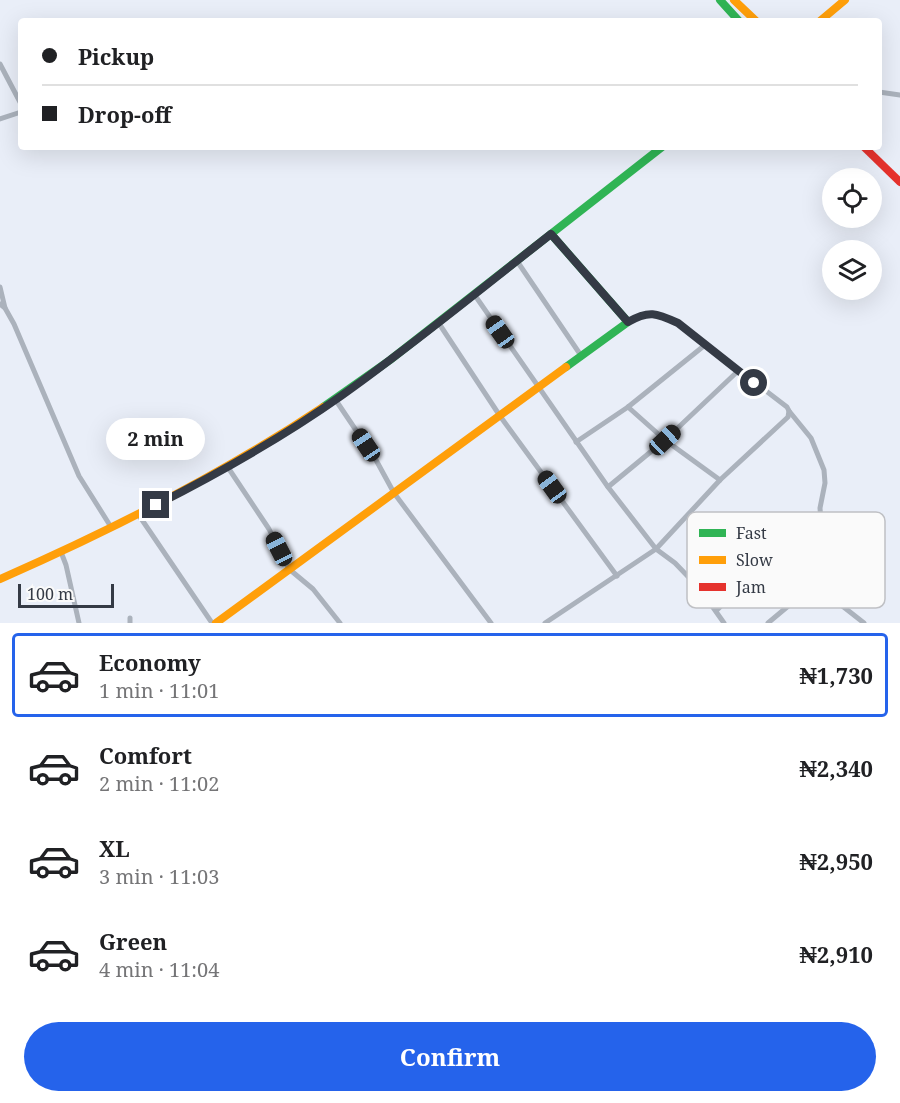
<!DOCTYPE html>
<html lang="en">
<head>
<meta charset="utf-8">
<style>
	:root { --surface:#fff; --page:#f2f2f2; --text:#202124; --muted:#757577; --line:#e0e0e0; --accent:#2563eb }
	body { margin:0; font-family:"Noto Serif",serif; background:var(--page); color:var(--text); height:100vh; display:flex; flex-direction:column; font-size:22px; white-space:nowrap }
	* { box-sizing:border-box; margin:0 }
	p { font-size:20px; color:var(--muted) }
	.icon { flex:none; width:33px; height:33px; fill:none; stroke:currentColor; stroke-width:2; stroke-linecap:round; stroke-linejoin:round }
	.map { position:relative; height:623px; overflow:hidden }
	.sheet { display:flex; flex-direction:column; background:var(--surface); flex:1 }
	.sheet>* { flex:none }
	.top-card { position:absolute; left:18px; top:18px; width:864px; height:132px; border-radius:6px; box-shadow:0 6px 24px #0002; display:grid; align-content:center; height:132px; padding:0 24px; background:var(--surface) }
	.fabs { position:absolute; left:822px; top:168px; display:grid; gap:12px }
	.fabs a { display:grid; place-items:center; width:60px; height:60px; border-radius:50%; background:var(--surface); box-shadow:0 6px 24px #0002; font-size:30px }
	.scale { position:absolute; left:18px; bottom:15px; width:96px; box-sizing:border-box; padding-left:6px; border:3px solid #343a45; border-top:0; font-size:16px; line-height:21px; white-space:nowrap; color:#343a45; -webkit-text-stroke:4px #fafafa; paint-order:stroke }
	.end { position:absolute; width:27px; height:27px; margin:-14px; border:8px solid #343a45; background:#fff; box-shadow:0 0 0 3px #fff }
	.from { border-radius:50% }
	.bubble { position:absolute; height:42px; border-radius:21px; background:var(--surface); box-shadow:0 6px 24px #0002; font-size:20px; font-weight:700; line-height:42px; text-align:center }
	.car { position:absolute; width:18px; height:36px; margin:-18px -9px; border-radius:8px; box-shadow:0 0 4px 2px #0007; background:linear-gradient(#222 24%,#8ab4d8 0 40%,#222 0 76%,#8ab4d8 0 86%,#222 0) }
	.top-card b { display:flex; align-items:center; gap:21px; height:57px; font-size:22px }
	.top-card b+b { border-top:2px solid var(--line) }
	.top-card i { width:15px; height:15px; background:var(--text) }
	ul { padding:10px 0 0; list-style:none }
	li { display:flex; align-items:center; gap:18px; height:84px; margin:0 12px 9px; padding:0 12px; border:3px solid transparent; border-radius:6px }
	li div { flex:1 }
	li b { display:block; font-size:22px }
	li em { font-style:normal; font-weight:700 }
	li.selected { border-color:var(--accent) }
	li>.icon { width:54px; height:54px; stroke-width:1.5 }
	.primary-button { display:flex; gap:12px; margin-top:auto; padding:12px 24px }
	.primary-button a { flex:1; height:69px; border-radius:36px; background:var(--accent); color:#fff; font-size:24px; font-weight:700; line-height:69px; text-align:center }
	.map>svg:first-child { display:block }
	.lines { fill:none; stroke-linecap:round; stroke-linejoin:round }
	.street { stroke:#abb2bc; stroke-width:5 }
	.fast { stroke:#30b455; stroke-width:8 }
	.slow { stroke:#ff9f0a; stroke-width:8 }
	.jam { stroke:#e5322d; stroke-width:8 }
	.route { stroke:#343a45; stroke-width:8 }
	.key { fill:#fafafa; stroke:#bfc0c4; stroke-width:1.5 }
	.key-label { font-size:16px; fill:#343a45 }
</style>
</head>
<body>
<div class="map">
<svg width="900" height="623" viewBox="0 0 900 623">
	<rect width="100%" height="100%" fill="#e9eef8"/>
	<g class="lines">
		<g class="street">
			<polyline points="0,64 21,104"/>
			<polyline points="879,92 900,95"/>
			<polyline points="0,119 21,112"/>
			<polyline points="517,261 582,357"/>
			<polyline points="0,287 5,308"/>
			<polyline points="474,294 608,487 656,549 675,563 700,589 724,623"/>
			<polyline points="0,304 5,308 14,324 79,476 111,527"/>
			<polyline points="438,322 500,416 617,576"/>
			<polyline points="335,399 376,460 394,493 491,623"/>
			<polyline points="628,407 665,440 720,480"/>
			<polyline points="576,442 628,407 705,345"/>
			<polyline points="227,466 269,529 289,569 313,589 340,623"/>
			<polyline points="608,487 665,440 738,371"/>
			<polyline points="138,514 212,623"/>
			<polyline points="61,552 66,565 79,623"/>
			<polyline points="690,578 733,535"/>
			<polyline points="813,583 864,623"/>
			<polyline points="716,611 760,567"/>
			<polyline points="130,618 130,623"/>
			<path d="M 545,623 L 656,549 L 720,480 L 788,417 L 789,411 L 787,407 L 677,323 C 656,313 649,310 628,322"/>
			<polyline points="768,623 811,587 813,583 813,561 822,535 820,508 825,483 824,470 811,438 789,411"/>
		</g>
		<g class="fast">
			<polyline points="720,0 739,21"/>
			<polyline points="551,234 628,322 566,367"/>
			<polyline points="323,407 390,360 662,147"/>
		</g>
		<g class="slow">
			<polyline points="734,0 756,21"/>
			<polyline points="820,21 845,0"/>
			<path d="M 0,579 C 112,530 221,475 323,407"/>
			<polyline points="216,623 566,367"/>
		</g>
		<polyline class="jam" points="864,147 900,182"/>
	</g>
	<g class="lines">
		<path class="route" d="M 156,505 C 219,473 283,437 341,396 C 413,345 482,288 551,234 L 628,322 C 649,310 656,313 678,323 L 754,383"/>
	</g>
	<rect x="687" y="512" width="198" height="96" rx="9" class="key"/>
	<rect x="699" y="529" width="27" height="8" fill="#30b455"/>
	<rect x="699" y="556" width="27" height="8" fill="#ff9f0a"/>
	<rect x="699" y="583" width="27" height="8" fill="#e5322d"/>
	<g class="key-label">
		<text x="736" y="539">Fast</text>
		<text x="736" y="566">Slow</text>
		<text x="736" y="593">Jam</text>
	</g>
</svg>
<div class="fabs">
<a><svg class="icon" aria-label="locate" viewBox="0 0 24 24"><circle cx="12" cy="12" r="6"/><path d="M12 2v4M12 18v4M2 12h4M18 12h4"/></svg></a>
<a><svg class="icon" aria-label="layers" viewBox="0 0 24 24"><path d="M12 4l9 5-9 5-9-5zM3 14l9 5 9-5"/></svg></a>
</div>
<div class="scale">100 m</div>
<i class="end from" style="left:754px;top:383px"></i>
<i class="end" style="left:156px;top:505px"></i>
<div class="bubble" style="left:106px;top:418px;width:99px">2 min</div>
<i class="car" style="left:500px;top:332px;rotate:325deg"></i>
<i class="car" style="left:665px;top:440px;rotate:47deg"></i>
<i class="car" style="left:366px;top:445px;rotate:326deg"></i>
<i class="car" style="left:552px;top:487px;rotate:324deg"></i>
<i class="car" style="left:279px;top:549px;rotate:333deg"></i>
<div class="top-card">
<b><i class="from"></i>Pickup</b>
<b><i></i>Drop-off</b>
</div>
</div>
<section class="sheet">
<ul>
<li class="selected"><svg class="icon" aria-label="car" viewBox="0 0 24 24"><path d="M5 17H2v-5l4-1 3-4h7l3 4 3 1v5h-3M9 17h6M6 11h13"/><circle cx="7" cy="17" r="2"/><circle cx="17" cy="17" r="2"/></svg><div><b>Economy</b><p>1 min · 11:01</p></div><em>₦1,730</em></li>
<li><svg class="icon" aria-label="car" viewBox="0 0 24 24"><path d="M5 17H2v-5l4-1 3-4h7l3 4 3 1v5h-3M9 17h6M6 11h13"/><circle cx="7" cy="17" r="2"/><circle cx="17" cy="17" r="2"/></svg><div><b>Comfort</b><p>2 min · 11:02</p></div><em>₦2,340</em></li>
<li><svg class="icon" aria-label="car" viewBox="0 0 24 24"><path d="M5 17H2v-5l4-1 3-4h7l3 4 3 1v5h-3M9 17h6M6 11h13"/><circle cx="7" cy="17" r="2"/><circle cx="17" cy="17" r="2"/></svg><div><b>XL</b><p>3 min · 11:03</p></div><em>₦2,950</em></li>
<li><svg class="icon" aria-label="car" viewBox="0 0 24 24"><path d="M5 17H2v-5l4-1 3-4h7l3 4 3 1v5h-3M9 17h6M6 11h13"/><circle cx="7" cy="17" r="2"/><circle cx="17" cy="17" r="2"/></svg><div><b>Green</b><p>4 min · 11:04</p></div><em>₦2,910</em></li>
</ul>
<div class="primary-button"><a>Confirm</a></div>
</section>
</body>
</html>
